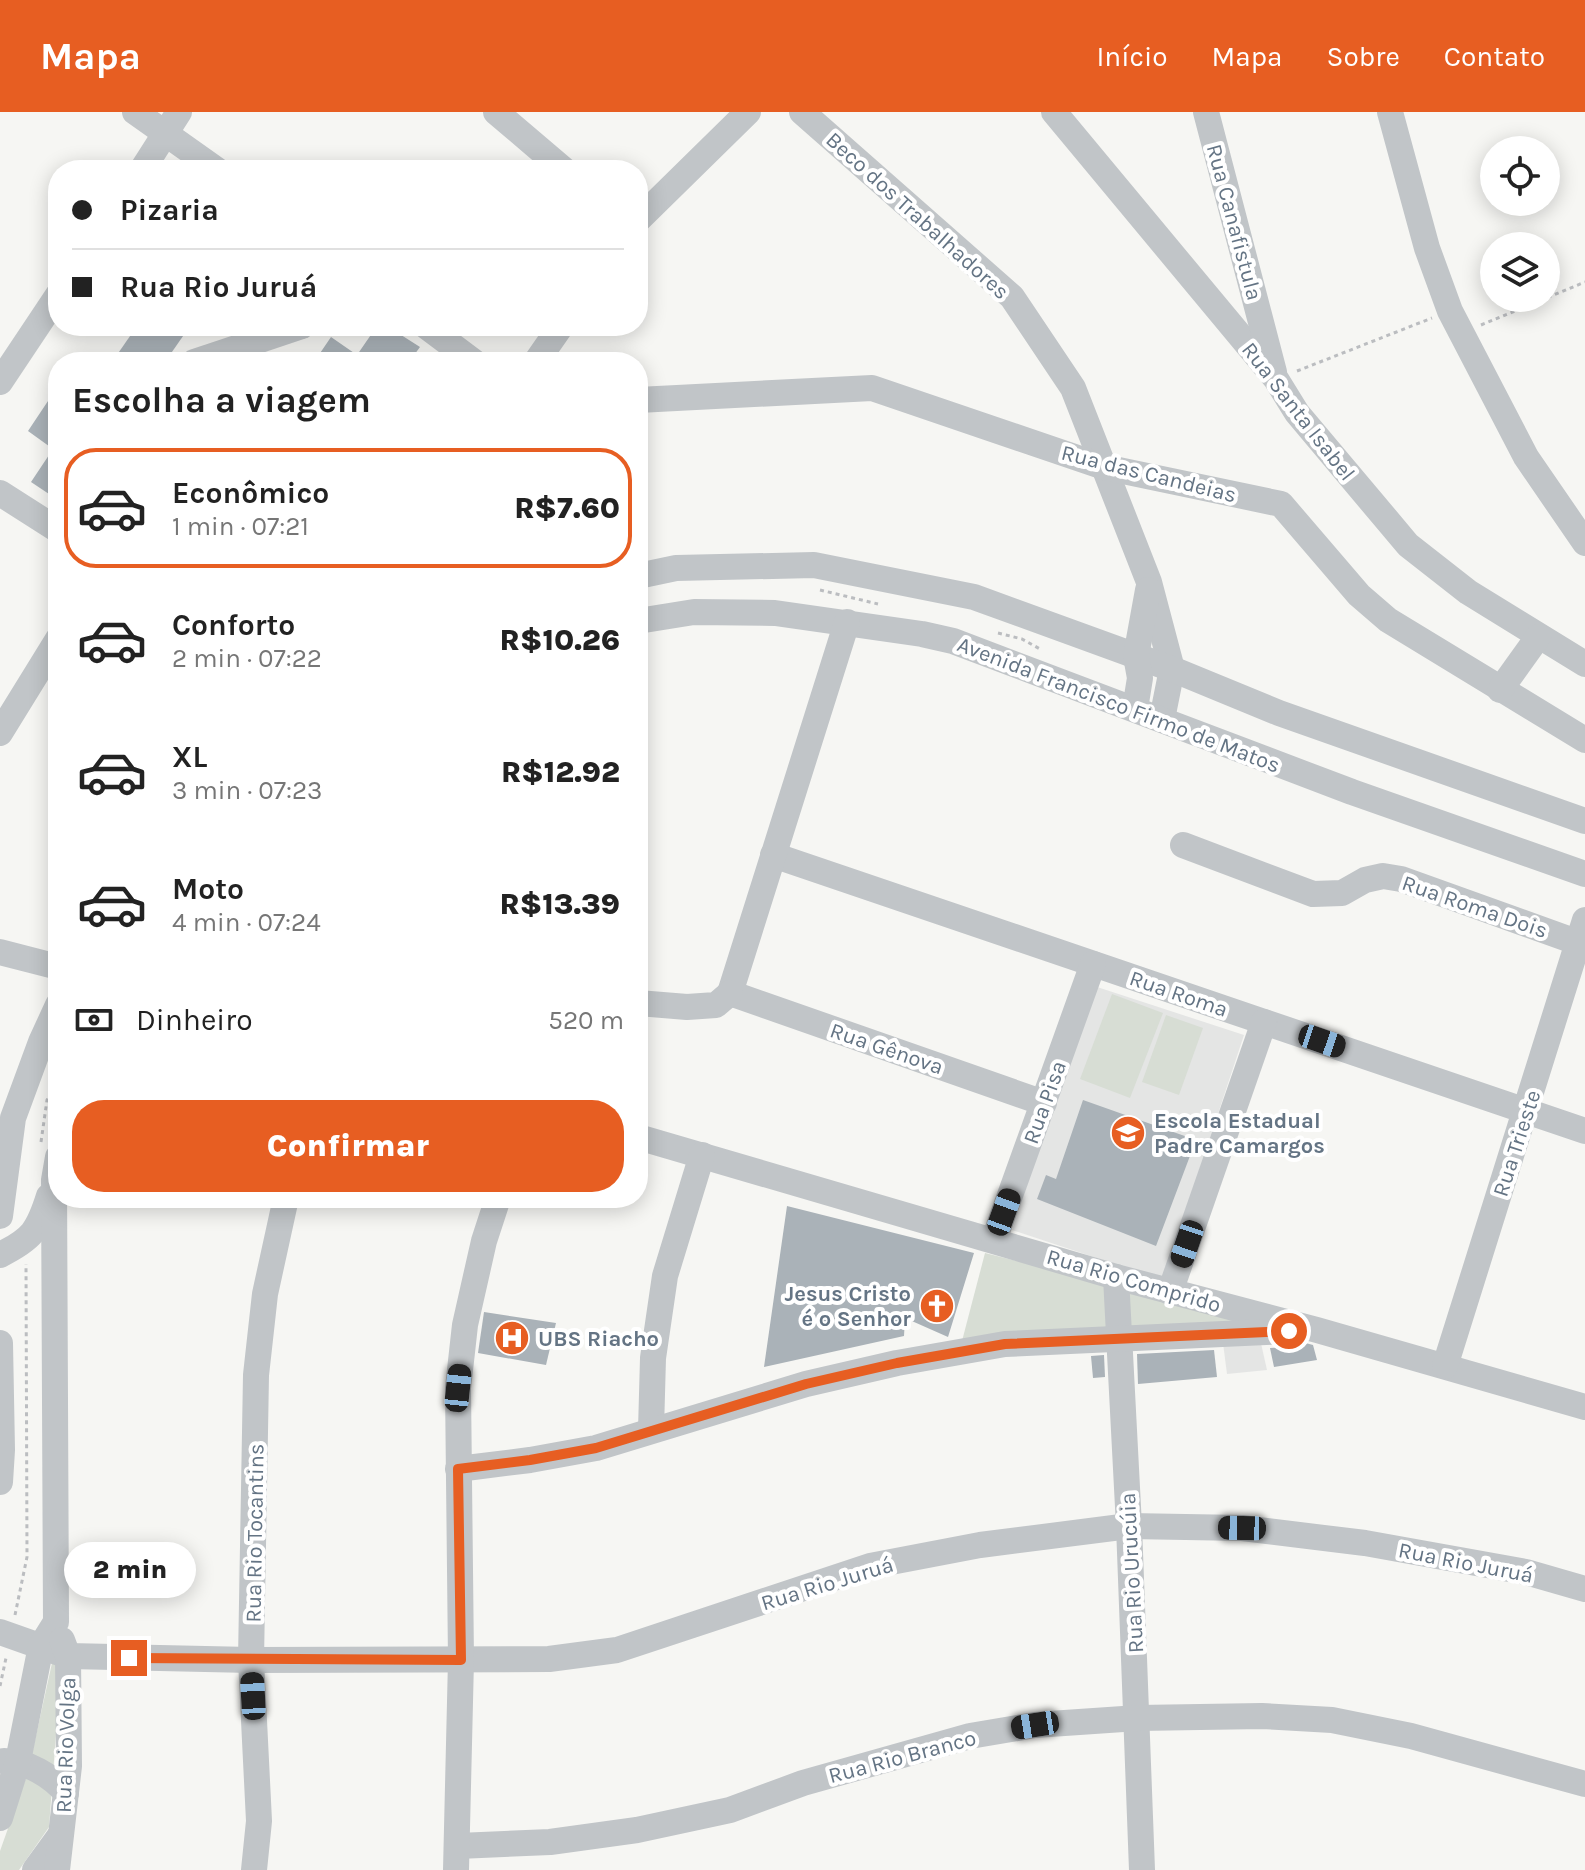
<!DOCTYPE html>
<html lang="pt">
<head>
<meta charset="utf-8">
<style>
	:root { --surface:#fff; --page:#f2f2f2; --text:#222; --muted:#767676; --line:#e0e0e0; --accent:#e75e22 }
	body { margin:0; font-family:Karla,sans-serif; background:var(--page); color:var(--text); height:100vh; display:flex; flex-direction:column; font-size:30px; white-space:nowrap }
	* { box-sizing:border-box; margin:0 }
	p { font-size:26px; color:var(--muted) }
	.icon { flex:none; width:44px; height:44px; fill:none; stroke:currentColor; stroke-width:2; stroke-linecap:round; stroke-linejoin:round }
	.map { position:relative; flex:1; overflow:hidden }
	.side { position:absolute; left:48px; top:240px; width:600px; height:856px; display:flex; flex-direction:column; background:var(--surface); border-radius:32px; box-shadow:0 4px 20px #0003 }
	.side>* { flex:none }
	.banner { position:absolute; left:48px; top:48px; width:600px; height:176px; border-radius:32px; box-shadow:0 4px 20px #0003; display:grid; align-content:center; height:176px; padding:0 24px; background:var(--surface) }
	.tools { position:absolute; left:1480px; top:24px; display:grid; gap:16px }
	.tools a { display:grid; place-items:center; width:80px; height:80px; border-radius:50%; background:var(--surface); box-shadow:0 4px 20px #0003; font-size:40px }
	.end { position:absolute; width:36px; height:36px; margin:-18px; border:10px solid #e75e22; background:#fff; box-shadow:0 0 0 4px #fff }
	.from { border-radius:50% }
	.bubble { position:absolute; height:56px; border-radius:28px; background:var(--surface); box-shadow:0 4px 20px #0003; font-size:26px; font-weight:800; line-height:56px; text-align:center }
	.car { position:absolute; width:24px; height:48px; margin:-24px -12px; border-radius:10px; box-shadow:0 0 6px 2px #0007; background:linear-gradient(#222 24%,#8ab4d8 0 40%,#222 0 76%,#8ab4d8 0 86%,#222 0) }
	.banner b { display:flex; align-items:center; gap:28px; height:76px; font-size:30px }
	.banner b+b { border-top:2px solid var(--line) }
	.banner i { width:20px; height:20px; background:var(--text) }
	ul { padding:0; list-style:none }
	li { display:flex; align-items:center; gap:24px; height:120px; margin:0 16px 12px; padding:0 8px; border:4px solid transparent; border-radius:32px }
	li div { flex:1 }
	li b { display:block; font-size:30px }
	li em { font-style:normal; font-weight:800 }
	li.on { border-color:var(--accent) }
	li>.icon { width:72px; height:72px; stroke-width:1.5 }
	h2 { padding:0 24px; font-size:36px; line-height:96px }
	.pay { display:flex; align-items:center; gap:20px; height:88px; padding:0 24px; font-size:30px }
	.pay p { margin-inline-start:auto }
	.cta { display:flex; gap:16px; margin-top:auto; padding:16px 24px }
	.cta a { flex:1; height:92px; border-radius:32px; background:var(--accent); color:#fff; font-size:32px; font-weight:800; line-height:92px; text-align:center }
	header { display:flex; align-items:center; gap:48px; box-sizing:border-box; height:112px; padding:0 40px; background:var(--accent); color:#fff }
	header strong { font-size:38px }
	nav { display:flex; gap:44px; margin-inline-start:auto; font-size:28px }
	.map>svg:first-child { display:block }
	.built { fill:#e4e5e4 }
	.green { fill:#d7ddd4 }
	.building { fill:#aab2b8 }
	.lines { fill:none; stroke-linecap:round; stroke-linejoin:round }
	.path { stroke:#bbbdc0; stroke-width:3; stroke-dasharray:4 4; stroke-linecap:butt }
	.minor { stroke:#c1c5c8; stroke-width:26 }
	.route { stroke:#e75e22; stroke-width:10 }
	.labels { text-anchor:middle; stroke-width:8; stroke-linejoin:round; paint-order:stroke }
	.street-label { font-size:22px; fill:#647484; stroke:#fff }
	.poi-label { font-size:22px; font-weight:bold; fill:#647484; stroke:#fff; text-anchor:start }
</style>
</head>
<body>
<header>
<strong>Mapa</strong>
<nav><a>Início</a><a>Mapa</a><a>Sobre</a><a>Contato</a></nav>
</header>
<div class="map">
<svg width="1585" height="1758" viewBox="0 0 1585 1758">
	<rect width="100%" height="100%" fill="#f6f6f3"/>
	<g class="built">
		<polygon points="1094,874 1244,923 1163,1168 1012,1118"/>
		<polygon points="1260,1227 1267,1258 1227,1262 1223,1231"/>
	</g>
	<g class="green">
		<polygon points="1112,882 1163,901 1130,986 1080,967"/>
		<polygon points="1166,903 1203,916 1179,983 1142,970"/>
		<polygon points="985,1141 1108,1172 1110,1219 962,1229"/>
		<polygon points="1126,1177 1263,1214 1129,1217"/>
		<polygon points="54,1542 61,1555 49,1715 19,1758 0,1758 0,1739 28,1660"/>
	</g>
	<g class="building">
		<polygon points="137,214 190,214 165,250 112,250"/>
		<polygon points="377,214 387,214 420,235 409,250 314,250 331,225 357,243"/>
		<polygon points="50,286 58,292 58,388 31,370 53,337 28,319"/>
		<polygon points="1083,988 1196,1028 1156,1134 1037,1087 1046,1063 1056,1067"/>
		<polygon points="787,1094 974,1141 948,1225 905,1206 904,1224 764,1255"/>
		<polygon points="484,1200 556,1211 546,1253 478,1241"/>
		<polygon points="1298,1229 1313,1233 1317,1248 1274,1255 1270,1236 1288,1235"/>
		<polygon points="1214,1238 1217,1265 1138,1272 1137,1242"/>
		<polygon points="1104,1243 1105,1265 1093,1266 1091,1244"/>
	</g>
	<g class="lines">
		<g class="path">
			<polyline points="1481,213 1585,170"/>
			<polyline points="1297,259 1432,206"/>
			<polyline points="820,478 878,492"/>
			<polyline points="998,521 1022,527 1040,537"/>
			<polyline points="41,1030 47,988 58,968"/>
			<polyline points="15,1503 27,1445 26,1152"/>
			<polyline points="0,1574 6,1546"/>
		</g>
		<g class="minor">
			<polyline points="135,0 217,58"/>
			<polyline points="496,0 564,58"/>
			<polyline points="802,0 1012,185 1073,276 1149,470 1172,557 1162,607"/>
			<polyline points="1054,0 1276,267 1297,301 1408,433 1468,480 1585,552"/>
			<polyline points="1206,0 1274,260"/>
			<polyline points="1390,0 1427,136 1450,199 1526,345 1585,431"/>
			<polyline points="142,58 179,0"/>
			<polyline points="638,108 748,0"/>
			<polyline points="426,214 474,250"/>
			<polyline points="194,250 302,214"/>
			<polyline points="536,250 561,214"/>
			<polyline points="0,270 58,183"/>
			<polyline points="638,288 872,276 1104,355 1281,392 1359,483 1388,508 1585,628"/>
			<polyline points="0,381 58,418"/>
			<polyline points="638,464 676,456 814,453 974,485 1172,557 1279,601 1585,709"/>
			<polyline points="638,509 694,500 775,501 922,522 953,529 1352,680 1585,762"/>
			<polyline points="1500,578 1538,525"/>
			<polyline points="1135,597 1140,566 1136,544 1148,478"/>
			<polyline points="0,621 58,527"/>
			<polyline points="1183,733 1313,782 1342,781 1365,768 1383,764 1401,767 1585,833"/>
			<polyline points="773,743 1585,1019"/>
			<polyline points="0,840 58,855"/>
			<polyline points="730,881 847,510"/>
			<polyline points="730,881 1044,991"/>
			<polyline points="638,891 687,895 716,893 730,881"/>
			<polyline points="638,1025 1116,1165 1317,1218 1585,1295"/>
			<polyline points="0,1104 13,1006 41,930 58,893"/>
			<polyline points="994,1128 1093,852"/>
			<path d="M 0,1143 C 32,1127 38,1119 49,1084"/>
			<polyline points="1116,1165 1129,1414 1142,1758"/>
			<polyline points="1170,1180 1264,910"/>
			<polyline points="0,1231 2,1338 0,1370"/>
			<polyline points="1445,1254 1585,808"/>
			<polyline points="651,1318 653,1246 665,1164 702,1043"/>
			<polyline points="458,1357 530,1348 596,1336 806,1272 897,1251 1005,1232 1286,1219"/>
			<polyline points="0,1520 68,1544 251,1548 549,1547 617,1538 870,1454 980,1433 1129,1414 1242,1416 1365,1431 1526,1460 1585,1477"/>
			<path d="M 4,1649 C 27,1649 52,1664 66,1681"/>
			<polyline points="0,1706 18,1649 41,1534 56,1510 54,1068 58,1045"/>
			<polyline points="458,1734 550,1730 637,1718 730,1698 803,1671 970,1624 1035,1613 1138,1606 1262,1604 1332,1608 1411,1624 1585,1672"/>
			<polyline points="35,1758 59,1725"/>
			<polyline points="57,1758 69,1654 68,1544 62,1528"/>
			<polyline points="254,1758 259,1709 251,1548 256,1263 265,1182 286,1086"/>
			<polyline points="456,1758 461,1548 458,1276 465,1213 484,1129 498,1086"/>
		</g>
	</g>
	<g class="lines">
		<polyline class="route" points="129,1546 461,1548 458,1357 530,1348 596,1336 806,1272 897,1251 1005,1232 1289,1219"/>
	</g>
	<defs>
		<g id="school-disc" transform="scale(1.8)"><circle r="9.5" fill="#e75e22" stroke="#fff"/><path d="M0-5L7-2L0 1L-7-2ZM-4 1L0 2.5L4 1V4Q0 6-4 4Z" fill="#fff"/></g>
		<g id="church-disc" transform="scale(1.8)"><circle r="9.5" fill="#e75e22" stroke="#fff"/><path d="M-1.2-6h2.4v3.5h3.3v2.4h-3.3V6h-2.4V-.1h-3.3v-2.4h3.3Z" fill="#fff"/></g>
		<g id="hospital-disc" transform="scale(1.8)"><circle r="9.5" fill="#e75e22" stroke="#fff"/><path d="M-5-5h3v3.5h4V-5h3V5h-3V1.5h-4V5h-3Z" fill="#fff"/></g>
	</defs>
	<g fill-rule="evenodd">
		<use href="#school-disc" x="1128" y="1021"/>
		<use href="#church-disc" x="937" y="1194"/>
		<use href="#hospital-disc" x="512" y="1226"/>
	</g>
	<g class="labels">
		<g class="street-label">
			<text transform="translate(918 103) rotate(42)" y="8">Beco dos Trabalhadores</text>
			<text transform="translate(1235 110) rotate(75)" y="8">Rua Canafistula</text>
			<text transform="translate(1299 299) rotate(52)" y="8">Rua Santa Isabel</text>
			<text transform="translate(1149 361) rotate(14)" y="8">Rua das Candeias</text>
			<text transform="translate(1119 592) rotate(21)" y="8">Avenida Francisco Firmo de Matos</text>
			<text transform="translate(1475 794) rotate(19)" y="8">Rua Roma Dois</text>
			<text transform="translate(1179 881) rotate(19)" y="8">Rua Roma</text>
			<text transform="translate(887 936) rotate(19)" y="8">Rua Gênova</text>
			<text transform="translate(1044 990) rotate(-70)" y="8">Rua Pisa</text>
			<text transform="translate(1516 1031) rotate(-72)" y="8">Rua Trieste</text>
			<text transform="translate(1134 1168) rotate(16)" y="8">Rua Rio Comprido</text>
			<text transform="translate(254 1421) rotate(-89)" y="8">Rua Rio Tocantins</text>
			<text transform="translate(1466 1450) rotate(11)" y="8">Rua Rio Juruá</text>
			<text transform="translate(1131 1461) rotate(-93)" y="8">Rua Rio Urucúia</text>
			<text transform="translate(827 1471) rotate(-17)" y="8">Rua Rio Juruá</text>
			<text transform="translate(65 1633) rotate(-88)" y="8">Rua Rio Volga</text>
			<text transform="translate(902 1644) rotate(-15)" y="8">Rua Rio Branco</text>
		</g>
		<g class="poi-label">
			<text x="1154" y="1016">Escola Estadual<tspan x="1154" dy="25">Padre Camargos</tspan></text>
			<text x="911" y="1189" text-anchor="end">Jesus Cristo<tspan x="911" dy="25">é o Senhor</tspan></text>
			<text x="538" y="1234">UBS Riacho</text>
		</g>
	</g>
</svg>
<div class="tools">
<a><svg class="icon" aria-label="locate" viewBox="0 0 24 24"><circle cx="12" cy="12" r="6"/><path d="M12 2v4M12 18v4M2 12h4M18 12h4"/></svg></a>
<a><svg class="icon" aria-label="layers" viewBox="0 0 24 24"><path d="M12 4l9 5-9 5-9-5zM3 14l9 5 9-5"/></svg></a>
</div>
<i class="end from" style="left:1289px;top:1219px"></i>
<i class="end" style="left:129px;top:1546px"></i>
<div class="bubble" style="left:64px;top:1430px;width:132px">2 min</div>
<i class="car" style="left:1322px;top:929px;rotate:109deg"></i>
<i class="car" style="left:1004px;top:1100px;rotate:20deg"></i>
<i class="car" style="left:1187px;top:1132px;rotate:199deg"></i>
<i class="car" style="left:458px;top:1276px;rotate:6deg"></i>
<i class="car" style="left:1242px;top:1416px;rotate:271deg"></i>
<i class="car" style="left:253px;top:1584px;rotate:357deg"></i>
<i class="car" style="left:1035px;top:1613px;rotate:261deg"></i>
<div class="banner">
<b><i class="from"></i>Pizaria</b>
<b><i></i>Rua Rio Juruá</b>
</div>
<section class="side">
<h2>Escolha a viagem</h2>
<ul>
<li class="on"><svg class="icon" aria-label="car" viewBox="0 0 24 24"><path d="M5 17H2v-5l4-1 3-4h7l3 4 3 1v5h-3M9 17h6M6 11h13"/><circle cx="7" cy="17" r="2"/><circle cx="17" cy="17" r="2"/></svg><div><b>Econômico</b><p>1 min · 07:21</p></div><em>R$7.60</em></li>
<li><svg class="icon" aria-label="car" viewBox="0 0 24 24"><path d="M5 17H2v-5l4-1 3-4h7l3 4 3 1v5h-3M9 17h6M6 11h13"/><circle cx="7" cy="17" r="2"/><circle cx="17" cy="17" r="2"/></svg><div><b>Conforto</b><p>2 min · 07:22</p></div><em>R$10.26</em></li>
<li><svg class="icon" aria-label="car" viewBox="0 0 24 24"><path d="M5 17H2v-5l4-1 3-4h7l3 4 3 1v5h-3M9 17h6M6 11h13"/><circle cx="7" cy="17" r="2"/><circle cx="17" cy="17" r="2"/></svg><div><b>XL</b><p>3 min · 07:23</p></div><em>R$12.92</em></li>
<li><svg class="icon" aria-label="car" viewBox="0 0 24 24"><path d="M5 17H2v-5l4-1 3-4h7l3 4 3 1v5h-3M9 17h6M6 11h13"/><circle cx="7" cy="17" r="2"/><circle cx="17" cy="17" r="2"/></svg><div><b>Moto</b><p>4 min · 07:24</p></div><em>R$13.39</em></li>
</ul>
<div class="pay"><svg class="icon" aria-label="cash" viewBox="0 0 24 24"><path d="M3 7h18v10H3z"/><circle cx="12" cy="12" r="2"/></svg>Dinheiro<p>520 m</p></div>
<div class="cta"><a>Confirmar</a></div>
</section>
</div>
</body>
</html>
